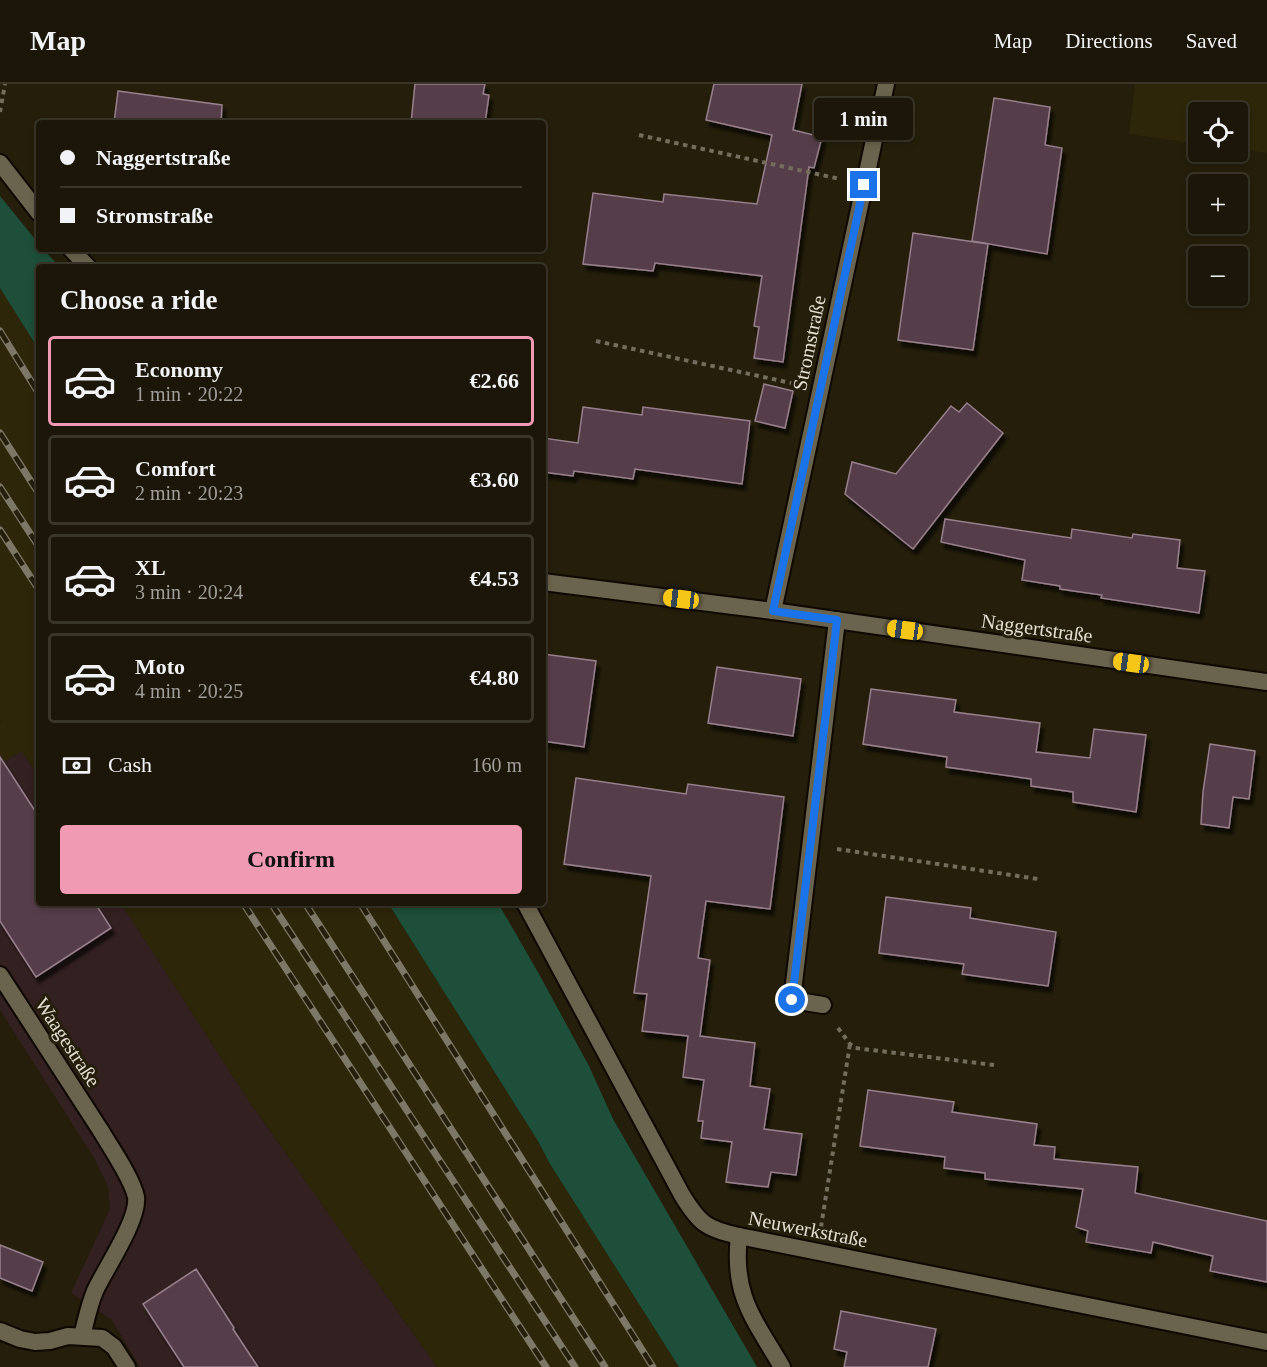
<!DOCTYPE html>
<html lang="en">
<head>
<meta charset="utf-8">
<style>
	:root { --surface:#1b1608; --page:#282316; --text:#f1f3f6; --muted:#a09f9c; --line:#393529; --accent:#f09ab4 }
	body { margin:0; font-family:"Times New Roman",serif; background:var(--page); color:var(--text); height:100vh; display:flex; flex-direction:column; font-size:22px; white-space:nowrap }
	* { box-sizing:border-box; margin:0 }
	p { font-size:20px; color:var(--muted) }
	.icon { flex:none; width:33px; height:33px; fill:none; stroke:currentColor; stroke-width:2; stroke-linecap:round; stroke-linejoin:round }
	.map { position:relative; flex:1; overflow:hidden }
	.sheet { position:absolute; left:36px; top:180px; width:510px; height:642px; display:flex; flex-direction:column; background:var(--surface); border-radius:6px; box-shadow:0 3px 9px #0003,0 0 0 2px var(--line) }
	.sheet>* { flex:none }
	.hud { position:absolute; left:36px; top:36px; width:510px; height:132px; border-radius:6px; box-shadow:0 3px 9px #0003,0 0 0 2px var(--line); display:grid; align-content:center; height:132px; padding:0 24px; background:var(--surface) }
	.controls { position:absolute; left:1188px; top:18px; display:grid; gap:12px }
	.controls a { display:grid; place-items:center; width:60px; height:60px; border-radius:6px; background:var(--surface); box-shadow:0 3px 9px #0003,0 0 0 2px var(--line); font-size:30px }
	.end { position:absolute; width:27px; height:27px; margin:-14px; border:8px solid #1a73e8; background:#fff; box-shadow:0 0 0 3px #fff }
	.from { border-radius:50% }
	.bubble { position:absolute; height:42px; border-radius:6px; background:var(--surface); box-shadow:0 3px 9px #0003,0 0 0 2px var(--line); font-size:20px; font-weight:700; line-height:42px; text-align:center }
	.car { position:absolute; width:18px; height:36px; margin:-18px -9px; border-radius:8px; box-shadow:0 0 4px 2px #0007; background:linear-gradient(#f5c518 24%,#345 0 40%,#f5c518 0 76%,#345 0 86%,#f5c518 0) }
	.hud b { display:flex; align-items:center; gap:21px; height:57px; font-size:22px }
	.hud b+b { border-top:2px solid var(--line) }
	.hud i { width:15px; height:15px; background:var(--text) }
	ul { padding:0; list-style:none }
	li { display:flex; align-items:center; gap:18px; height:90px; margin:0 12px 9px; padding:0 12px; border:3px solid var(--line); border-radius:6px }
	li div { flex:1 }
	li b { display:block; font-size:22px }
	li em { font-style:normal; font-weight:700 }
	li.active { border-color:var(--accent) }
	li>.icon { width:54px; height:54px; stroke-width:1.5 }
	h2 { padding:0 24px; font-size:27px; line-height:72px }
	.pay { display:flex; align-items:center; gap:15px; height:66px; padding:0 24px; font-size:22px }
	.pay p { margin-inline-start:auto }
	.action { display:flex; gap:12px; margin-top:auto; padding:12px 24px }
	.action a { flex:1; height:69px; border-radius:6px; background:var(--accent); color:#111; font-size:24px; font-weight:700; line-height:69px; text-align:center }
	header { display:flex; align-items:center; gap:36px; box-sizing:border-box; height:84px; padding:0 30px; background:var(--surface); border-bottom:2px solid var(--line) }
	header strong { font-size:28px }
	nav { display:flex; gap:33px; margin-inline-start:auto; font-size:21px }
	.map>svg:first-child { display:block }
	.commercial { fill:#332021 }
	.built { fill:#2e2609 }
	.green { fill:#1d4f3a }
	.building { fill:#543e4a; stroke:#977f8c; stroke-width:1.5; filter:url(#shadow) }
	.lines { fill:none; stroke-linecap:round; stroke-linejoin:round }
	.service-casing { stroke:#0e0800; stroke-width:20 }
	.minor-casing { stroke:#0e0800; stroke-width:20 }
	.path { stroke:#726d5c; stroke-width:4; stroke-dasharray:4.5 4.5; stroke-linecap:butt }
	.service { stroke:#6a634d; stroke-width:16 }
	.minor { stroke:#6a634d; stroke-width:16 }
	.rail-casing { stroke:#7c7766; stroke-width:7 }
	.rail { stroke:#241e0a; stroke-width:4.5; stroke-dasharray:14; stroke-linecap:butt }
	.route { stroke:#1a73e8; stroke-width:8 }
	.labels { text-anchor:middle; stroke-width:6; stroke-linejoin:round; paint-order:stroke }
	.street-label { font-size:20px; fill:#e2ded2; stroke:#241e0a }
</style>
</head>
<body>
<header>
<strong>Map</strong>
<nav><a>Map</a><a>Directions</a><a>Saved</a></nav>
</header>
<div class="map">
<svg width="1267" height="1283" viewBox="0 0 1267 1283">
	<defs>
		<filter id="shadow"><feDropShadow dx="3.5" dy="6" stdDeviation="1.5" flood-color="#0009"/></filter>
	</defs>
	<rect width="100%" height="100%" fill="#241e0a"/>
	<polygon class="commercial" points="22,667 39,693 39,819 121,819 249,1017 437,1283 140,1283 111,1235 71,1209 110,1125 108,1102 94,1074 0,926 0,670 5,677"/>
	<g class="built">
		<polygon points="1135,0 1267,0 1267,69 1238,65 1238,28 1198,28 1198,60 1129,50"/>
		<polygon points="0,204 39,266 39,693 22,667 5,677 0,670 0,639 2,638 0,636"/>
		<polygon points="121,819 388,819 538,1057 550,1080 679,1283 437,1283 249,1017"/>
	</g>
	<g class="green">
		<polygon points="0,112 39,160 39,165 43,165 60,183 39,183 39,266 0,204"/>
		<polygon points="388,819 498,819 539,890 589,982 613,1035 757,1283 679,1283 550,1080 538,1057"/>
	</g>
	<g class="building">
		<polygon points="415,0 485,0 483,10 489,11 485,39 411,39"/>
		<polygon points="714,0 802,0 793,46 822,53 814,84 809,83 783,278 754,274 759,243 754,242 762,192 655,179 653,187 583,180 593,109 663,118 664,110 757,120 772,51 706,36"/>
		<polygon points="118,7 222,21 221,39 114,39"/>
		<polygon points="994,14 1050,23 1045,61 1062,64 1047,170 972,157"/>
		<polygon points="913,149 988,160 973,266 898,256"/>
		<polygon points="764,300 793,307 785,344 755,337"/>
		<polygon points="967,319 1003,349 913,465 845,410 852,378 896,390 951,322 959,328"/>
		<polygon points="583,323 642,331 643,323 750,337 742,400 635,385 633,395 574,387 573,392 543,388 543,354 578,359"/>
		<polygon points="945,435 1071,454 1072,445 1132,454 1133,450 1180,456 1177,484 1205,487 1199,529 1101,514 1102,511 1060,505 1060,502 1022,496 1025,476 941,458"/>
		<polygon points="543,570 596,577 584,663 543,657"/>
		<polygon points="717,583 801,595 793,652 708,639"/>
		<polygon points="871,605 956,616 954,628 1040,639 1036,668 1090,674 1094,645 1146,651 1136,728 1073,718 1073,708 1031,702 1031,695 946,683 947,673 863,660"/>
		<polygon points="1210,660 1255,667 1249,715 1233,713 1229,744 1201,740 1203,708"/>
		<polygon points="0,673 39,733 39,819 95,819 111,844 36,893 0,837"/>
		<polygon points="576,694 686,710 688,700 784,713 770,825 706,817 698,874 710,876 700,952 755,959 750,1002 770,1005 764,1045 802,1050 796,1091 771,1088 768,1103 726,1098 732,1058 701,1054 703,1037 698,1037 704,996 683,993 688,952 642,947 647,910 634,909 651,792 564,780"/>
		<polygon points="886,813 971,824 970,834 1056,848 1048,902 962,890 964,880 879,869"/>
		<polygon points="868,1006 954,1018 952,1028 1037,1040 1034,1061 1055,1063 1054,1075 1138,1083 1135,1109 1267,1137 1267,1198 1210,1187 1213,1172 1153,1158 1151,1169 1086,1158 1088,1147 1076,1143 1083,1105 985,1095 985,1089 944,1084 945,1073 860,1062"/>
		<polygon points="0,1161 43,1178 32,1207 0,1194"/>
		<polygon points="196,1185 234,1244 233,1245 258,1283 184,1283 143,1220"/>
		<polygon points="841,1227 936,1245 928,1283 844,1283 847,1268 834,1265"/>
	</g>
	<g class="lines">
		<g class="service-casing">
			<path id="service" d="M 82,1252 C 86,1237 89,1221 95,1207 C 105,1185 139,1136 136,1113 C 132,1094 111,1064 101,1047"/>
		</g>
		<g class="minor-casing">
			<g id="minor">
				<polyline points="0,79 39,129"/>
				<polyline points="71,165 88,183"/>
				<polyline points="543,498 773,527 1267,598"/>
				<polyline points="773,527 886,0"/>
				<path d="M 525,819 L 682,1111 C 699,1139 706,1145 739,1152 L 1267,1258"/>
				<polyline points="0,891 101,1047"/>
				<polyline points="823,921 792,916 837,536"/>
				<path d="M 739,1152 C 732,1211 754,1235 782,1283"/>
				<polyline points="0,1247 20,1255 35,1258 50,1257 68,1252 102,1254 114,1263 127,1283"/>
			</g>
		</g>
		<g class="path">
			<polyline points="0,28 5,0"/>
			<polyline points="639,51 840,95"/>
			<polyline points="596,257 796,300"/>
			<polyline points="837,765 1038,795"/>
			<polyline points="838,944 850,960 855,964 994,981"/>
			<polyline points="821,1143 850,960"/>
		</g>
		<use href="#service" class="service"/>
		<use href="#minor" class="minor"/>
		<g class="rail-casing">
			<g id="rail">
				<polyline points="0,247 39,310"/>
				<polyline points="0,349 39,410"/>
				<polyline points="0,403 39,463"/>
				<polyline points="0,446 39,506"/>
				<polyline points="243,819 546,1283"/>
				<polyline points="271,819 575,1283"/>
				<polyline points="305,819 605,1283"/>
				<polyline points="360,819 653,1283"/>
			</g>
		</g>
		<use href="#rail" class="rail"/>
	</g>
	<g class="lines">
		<polyline class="route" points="792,916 837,536 773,527 864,101"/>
	</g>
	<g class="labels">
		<g class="street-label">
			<text transform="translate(809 259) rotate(-78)" y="7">Stromstraße</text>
			<text transform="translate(1037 544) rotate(8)" y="7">Naggertstraße</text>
			<text transform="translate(68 958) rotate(57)" y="7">Waagestraße</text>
			<text transform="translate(808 1145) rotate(11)" y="7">Neuwerkstraße</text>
		</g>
	</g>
</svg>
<div class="controls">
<a><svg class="icon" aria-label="locate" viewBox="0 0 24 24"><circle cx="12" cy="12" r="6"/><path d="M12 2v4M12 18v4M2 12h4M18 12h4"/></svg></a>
<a>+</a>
<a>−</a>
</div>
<i class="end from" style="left:792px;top:916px"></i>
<i class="end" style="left:864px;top:101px"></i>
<div class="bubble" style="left:814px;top:14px;width:99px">1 min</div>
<i class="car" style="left:681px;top:515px;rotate:277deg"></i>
<i class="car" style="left:905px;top:546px;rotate:278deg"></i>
<i class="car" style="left:1131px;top:579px;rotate:278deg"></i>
<div class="hud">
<b><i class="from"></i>Naggertstraße</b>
<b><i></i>Stromstraße</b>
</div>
<section class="sheet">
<h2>Choose a ride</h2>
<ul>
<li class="active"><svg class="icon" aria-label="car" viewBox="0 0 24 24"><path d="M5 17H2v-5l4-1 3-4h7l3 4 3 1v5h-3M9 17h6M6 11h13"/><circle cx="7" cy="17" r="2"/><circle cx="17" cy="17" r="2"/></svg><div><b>Economy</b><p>1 min · 20:22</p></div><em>€2.66</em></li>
<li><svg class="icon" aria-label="car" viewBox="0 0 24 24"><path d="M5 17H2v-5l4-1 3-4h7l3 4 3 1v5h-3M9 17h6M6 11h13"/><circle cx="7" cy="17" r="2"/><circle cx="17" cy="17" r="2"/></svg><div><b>Comfort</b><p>2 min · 20:23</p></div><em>€3.60</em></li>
<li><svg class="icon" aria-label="car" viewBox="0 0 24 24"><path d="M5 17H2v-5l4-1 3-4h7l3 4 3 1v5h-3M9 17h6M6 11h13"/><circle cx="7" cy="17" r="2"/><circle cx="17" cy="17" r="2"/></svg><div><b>XL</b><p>3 min · 20:24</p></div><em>€4.53</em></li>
<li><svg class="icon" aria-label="car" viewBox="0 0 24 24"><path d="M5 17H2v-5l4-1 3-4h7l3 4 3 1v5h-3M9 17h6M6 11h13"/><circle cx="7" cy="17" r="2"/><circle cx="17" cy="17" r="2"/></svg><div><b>Moto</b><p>4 min · 20:25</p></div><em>€4.80</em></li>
</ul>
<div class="pay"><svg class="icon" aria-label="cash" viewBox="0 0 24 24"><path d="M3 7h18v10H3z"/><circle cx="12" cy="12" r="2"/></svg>Cash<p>160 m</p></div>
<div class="action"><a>Confirm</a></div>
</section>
</div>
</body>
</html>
